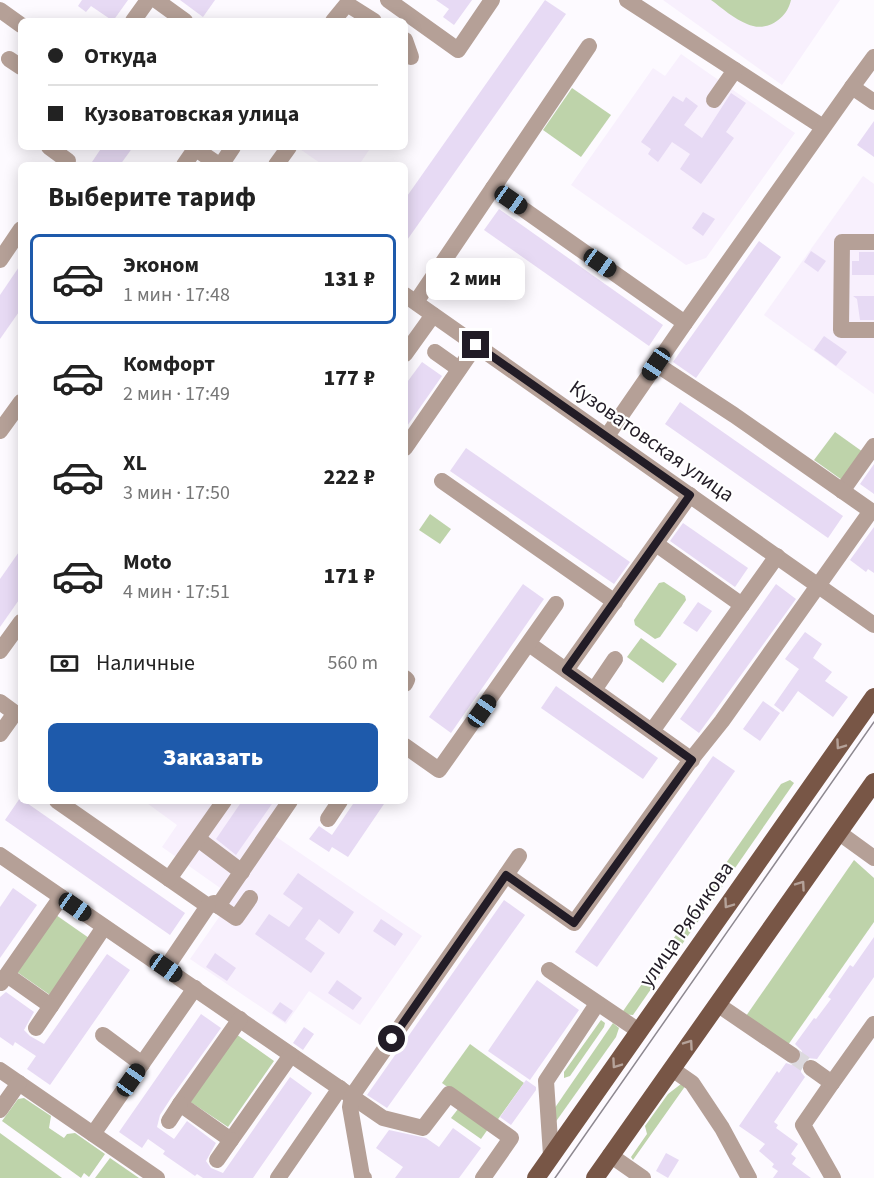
<!DOCTYPE html>
<html lang="ru">
<head>
<meta charset="utf-8">
<style>
	:root { --surface:#fff; --page:#f6f6f6; --text:#222; --muted:#767676; --line:#e0e0e0; --accent:#1e5aab }
	body { margin:0; font-family:"Source Sans 3",sans-serif; background:var(--page); color:var(--text); height:100vh; display:flex; flex-direction:column; font-size:22px; white-space:nowrap }
	* { box-sizing:border-box; margin:0 }
	p { font-size:20px; color:var(--muted) }
	.icon { flex:none; width:33px; height:33px; fill:none; stroke:currentColor; stroke-width:2; stroke-linecap:round; stroke-linejoin:round }
	.map { position:relative; flex:1; overflow:hidden }
	.drawer { position:absolute; left:18px; top:162px; width:390px; height:642px; display:flex; flex-direction:column; background:var(--surface); border-radius:9px; box-shadow:0 3px 15px #0003 }
	.drawer>* { flex:none }
	.guide { position:absolute; left:18px; top:18px; width:390px; height:132px; border-radius:9px; box-shadow:0 3px 15px #0003; display:grid; align-content:center; height:132px; padding:0 30px; background:var(--surface) }
	.end { position:absolute; width:27px; height:27px; margin:-14px; border:8px solid #221c26; background:#fff; box-shadow:0 0 0 3px #fff }
	.from { border-radius:50% }
	.bubble { position:absolute; height:42px; border-radius:9px; background:var(--surface); box-shadow:0 3px 15px #0003; font-size:20px; font-weight:800; line-height:42px; text-align:center }
	.car { position:absolute; width:18px; height:36px; margin:-18px -9px; border-radius:8px; box-shadow:0 0 4px 2px #0007; background:linear-gradient(#222 24%,#8ab4d8 0 40%,#222 0 76%,#8ab4d8 0 86%,#222 0) }
	.guide b { display:flex; align-items:center; gap:21px; height:57px; font-size:22px }
	.guide b+b { border-top:2px solid var(--line) }
	.guide i { width:15px; height:15px; background:var(--text) }
	ul { padding:0; list-style:none }
	li { display:flex; align-items:center; gap:18px; height:90px; margin:0 12px 9px; padding:0 18px; border:3px solid transparent; border-radius:9px }
	li div { flex:1 }
	li b { display:block; font-size:22px }
	li em { font-style:normal; font-weight:800 }
	li.active { border-color:var(--accent) }
	li>.icon { width:54px; height:54px; stroke-width:1.5 }
	h2 { padding:0 30px; font-size:27px; line-height:72px }
	.pay { display:flex; align-items:center; gap:15px; height:66px; padding:0 30px; font-size:22px }
	.pay p { margin-inline-start:auto }
	.button { display:flex; gap:12px; margin-top:auto; padding:12px 30px }
	.button a { flex:1; height:69px; border-radius:9px; background:var(--accent); color:#fff; font-size:24px; font-weight:800; line-height:69px; text-align:center }
	.map>svg:first-child { display:block }
	.built { fill:#f8f0fd }
	.green { fill:#bed3aa }
	.building { fill:#e7daf4 }
	.lines { fill:none; stroke-linecap:round; stroke-linejoin:round }
	.minor-tunnel { stroke:#dcd9de; stroke-width:16; stroke-dasharray:16 8; stroke-linecap:butt }
	.minor { stroke:#b5a097; stroke-width:16 }
	.major { stroke:#785646; stroke-width:18 }
	.tram { stroke:#8e8991; stroke-width:1.5 }
	.oneway { stroke:#b5a299 }
	.route { stroke:#221c26; stroke-width:8 }
	.labels { text-anchor:middle; stroke-width:4.5; stroke-linejoin:round; paint-order:stroke }
	.street-label { font-size:21px; fill:#221c26; stroke:#fff }
</style>
</head>
<body>
<div class="map">
<svg width="874" height="1178" viewBox="0 0 874 1178">
	<rect width="100%" height="100%" fill="#fdfaff"/>
	<g class="built">
		<polygon points="663,0 840,0 782,85"/>
		<polygon points="681,54 795,133 706,258 686,265 571,185 653,68 665,76"/>
		<polygon points="297,147 371,147 359,165 323,165"/>
		<polygon points="863,176 874,184 874,394 764,315"/>
		<polygon points="144,801 299,801 275,836 422,936 360,1025 309,991 286,1024 190,959 233,897 162,847 177,825"/>
	</g>
	<g class="green">
		<path d="M 711,0 L 791,0 C 787,19 766,33 747,24 C 734,19 722,8 711,0 Z"/>
		<polygon points="572,88 611,115 581,157 543,130"/>
		<polygon points="835,432 863,452 842,480 814,460"/>
		<polygon points="430,514 451,529 440,544 419,530"/>
		<polygon points="664,582 685,596 686,600 660,637 655,639 635,625 634,620 659,583"/>
		<polygon points="641,638 677,664 663,683 627,657"/>
		<polygon points="790,780 794,783 633,1015 621,1014 781,784"/>
		<polygon points="854,860 874,878 874,922 788,1045 746,1016"/>
		<polygon points="56,915 89,938 50,995 17,972"/>
		<polygon points="601,1020 605,1023 604,1027 570,1076 564,1078 564,1072"/>
		<polygon points="613,1023 619,1028 616,1037 552,1127 552,1112"/>
		<polygon points="236,1034 274,1061 228,1127 189,1101"/>
		<polygon points="470,1044 524,1083 496,1122 442,1083"/>
		<polygon points="681,1084 686,1085 633,1160 631,1157 647,1134 645,1126 668,1094"/>
		<polygon points="24,1098 51,1116 49,1128 64,1138 67,1134 75,1133 105,1154 89,1177 84,1173 81,1178 2,1121 18,1099"/>
		<polygon points="458,1109 488,1129 481,1139 451,1118"/>
		<polygon points="0,1133 62,1178 0,1178"/>
		<polygon points="110,1158 139,1178 95,1178"/>
	</g>
	<g class="building">
		<polygon points="82,0 128,0 113,21 91,6 86,12 78,6"/>
		<polygon points="180,0 215,0 203,17"/>
		<polygon points="436,0 472,0 454,25 443,17 449,9"/>
		<polygon points="545,0 566,14 405,243 405,199"/>
		<polygon points="731,93 746,103 726,132 734,138 701,184 680,169 690,154 672,142 658,162 648,154 651,149 641,142 673,96 683,102 686,97 698,106 684,125 702,138"/>
		<polygon points="874,121 874,157 857,145"/>
		<polygon points="102,147 133,147 120,165 90,165"/>
		<polygon points="499,209 663,325 649,346 484,230"/>
		<polygon points="703,212 715,219 703,236 692,228"/>
		<polygon points="759,241 781,257 696,378 673,362"/>
		<polygon points="811,251 826,261 818,272 804,262"/>
		<polygon points="859,252 874,252 874,275 852,275 852,261 859,261"/>
		<polygon points="21,264 21,309 0,339 0,295"/>
		<polygon points="853,296 874,296 874,320 860,320 857,299"/>
		<polygon points="824,336 847,352 836,366 814,350"/>
		<polygon points="422,362 442,376 405,429 405,385"/>
		<polygon points="680,402 843,516 828,538 665,424"/>
		<polygon points="466,448 630,562 614,584 450,471"/>
		<polygon points="874,464 874,494 860,484"/>
		<polygon points="683,523 748,568 735,587 670,541"/>
		<polygon points="874,527 874,573 868,569 866,572 850,560"/>
		<polygon points="21,549 21,597 0,627 0,579"/>
		<polygon points="523,584 544,599 451,733 429,717"/>
		<polygon points="776,584 796,599 699,733 680,719"/>
		<polygon points="698,602 712,611 697,632 683,623"/>
		<polygon points="805,632 822,644 813,658 832,672 825,681 848,697 833,717 798,691 783,712 774,705 799,669 785,659"/>
		<polygon points="556,686 658,758 643,779 541,708"/>
		<polygon points="763,701 780,713 760,741 743,729"/>
		<polygon points="713,756 735,771 597,967 575,952"/>
		<polygon points="20,798 21,801 24,801 185,913 170,935 5,820"/>
		<polygon points="242,801 274,801 236,855 216,839"/>
		<polygon points="355,801 386,801 348,857 332,847 329,852 309,839 319,826 332,835"/>
		<polygon points="298,873 354,912 339,934 319,919 305,939 325,953 311,973 255,934 269,914 289,927 303,908 283,894"/>
		<polygon points="13,888 37,905 0,958 0,907"/>
		<polygon points="504,900 525,915 387,1108 367,1095"/>
		<polygon points="381,919 403,934 395,946 373,931"/>
		<polygon points="874,937 874,977 817,1059 807,1058 802,1062 801,1072 805,1077 774,1122 778,1125 776,1128 798,1144 791,1154 796,1158 792,1164 811,1178 773,1178 778,1171 772,1167 774,1164 759,1151 765,1144 739,1126 777,1071 779,1073 786,1063 792,1065 800,1061 802,1051 795,1044 814,1018 816,1019 831,999 828,997 850,965 853,967"/>
		<polygon points="215,953 236,968 227,981 206,967"/>
		<polygon points="107,954 130,970 50,1085 27,1069 36,1056 15,1042 13,1046 0,1037 0,997 6,992 34,1012 24,1030 30,1036 44,1044"/>
		<polygon points="337,980 362,998 353,1010 328,993"/>
		<polygon points="537,980 579,1010 530,1080 488,1051"/>
		<polygon points="280,1002 293,1011 285,1022 272,1013"/>
		<polygon points="201,1014 221,1028 171,1098 160,1115 157,1127 174,1139 187,1121 216,1143 206,1161 211,1168 223,1173 290,1077 312,1093 253,1178 203,1178 197,1174 195,1176 163,1154 165,1151 148,1139 142,1148 119,1132"/>
		<polygon points="304,1027 314,1034 303,1050 293,1043"/>
		<polygon points="526,1080 536,1087 536,1090 511,1125 500,1117"/>
		<polygon points="453,1128 481,1148 459,1178 395,1178 403,1167 376,1148 389,1130 426,1138 439,1147"/>
		<polygon points="666,1153 679,1160 668,1178 656,1171"/>
	</g>
	<g class="lines">
		<polyline class="minor-tunnel" points="792,1055 811,1068"/>
		<g class="minor">
			<polyline points="156,0 185,21"/>
			<polyline points="388,0 458,50 492,0"/>
			<polyline points="627,0 823,127"/>
			<polyline points="0,10 21,25"/>
			<polyline points="133,21 148,0"/>
			<polyline points="333,21 347,4 374,21"/>
			<polyline points="405,40 411,57"/>
			<polyline points="9,59 21,67"/>
			<polyline points="852,87 874,57"/>
			<polyline points="714,100 735,70"/>
			<polyline points="49,147 68,161"/>
			<polyline points="193,147 219,165"/>
			<polyline points="184,165 195,149"/>
			<polyline points="221,165 233,147"/>
			<polyline points="276,165 289,147"/>
			<polyline points="493,188 685,323"/>
			<polyline points="874,242 842,242 841,330 874,330"/>
			<polyline points="0,260 21,229"/>
			<polyline points="405,295 874,625"/>
			<polyline points="416,302 589,46"/>
			<polyline points="435,352 459,369"/>
			<polyline points="405,354 433,315"/>
			<polyline points="0,431 21,402"/>
			<polyline points="607,436 685,323 852,87 874,102"/>
			<polyline points="405,448 476,345"/>
			<polyline points="442,481 615,602"/>
			<polyline points="842,491 874,446"/>
			<polyline points="656,544 742,605"/>
			<polyline points="529,644 692,760"/>
			<polyline points="0,651 21,622"/>
			<polyline points="566,670 690,495"/>
			<polyline points="405,678 407,680 405,684"/>
			<polyline points="594,690 615,659"/>
			<polyline points="0,702 15,713 0,734"/>
			<polyline points="652,731 777,556"/>
			<polyline points="405,746 439,770 556,604"/>
			<polyline points="57,801 208,906 214,903 236,918 250,898"/>
			<polyline points="328,819 340,801"/>
			<polyline points="838,832 874,858"/>
			<polyline points="198,839 242,872"/>
			<polyline points="0,855 383,1118 423,1128 449,1094 511,1138 483,1178"/>
			<polyline points="506,875 519,856"/>
			<polyline points="169,879 224,801"/>
			<polyline points="218,906 290,801"/>
			<polyline points="166,968 208,906"/>
			<polyline points="549,970 639,1031"/>
			<polyline points="7,975 51,1006 104,927"/>
			<polyline points="1,983 61,897"/>
			<polyline points="717,1004 792,1055"/>
			<polyline points="240,1019 180,1104 231,1140 291,1055"/>
			<polyline points="36,1028 51,1006"/>
			<polyline points="103,1035 142,1064"/>
			<polyline points="811,1068 832,1083 803,1125 833,1178"/>
			<polyline points="672,1069 692,1083 722,1128 749,1178"/>
			<polyline points="0,1070 157,1178"/>
			<polyline points="832,1083 874,1024"/>
			<polyline points="0,1110 19,1083"/>
			<polyline points="169,1121 180,1104"/>
			<polyline points="93,1134 195,988"/>
			<polyline points="551,1155 546,1081 597,1004"/>
			<polyline points="610,1155 643,1178"/>
			<polyline points="217,1160 231,1140"/>
			<polyline points="278,1178 340,1088"/>
			<polyline points="364,1178 362,1176 350,1107 352,1096 506,875 574,923 690,761 722,721 871,511 734,415 656,364"/>
		</g>
		<g class="major">
			<polyline points="536,1178 874,697"/>
			<polyline points="595,1178 874,782"/>
		</g>
		<polyline class="tram" points="555,1178 874,722"/>
	</g>
	<defs><path id="oneway-chevron" d="M-2-3.5L2.5 0L-2 3.5" fill="none" stroke-width="1.6" stroke-linecap="round" stroke-linejoin="round" transform="scale(1.5)"/></defs>
	<g class="oneway">
		<use href="#oneway-chevron" transform="translate(840 745) rotate(125)"/>
		<use href="#oneway-chevron" transform="translate(801 885) rotate(-55)"/>
		<use href="#oneway-chevron" transform="translate(728 904) rotate(125)"/>
		<use href="#oneway-chevron" transform="translate(689 1044) rotate(-55)"/>
		<use href="#oneway-chevron" transform="translate(616 1064) rotate(125)"/>
	</g>
	<g class="lines">
		<polyline class="route" points="392,1039 506,875 574,923 692,760 566,670 690,495 476,345"/>
	</g>
	<g class="labels">
		<g class="street-label">
			<text transform="translate(652 441) rotate(35)" y="7">Кузоватовская улица</text>
			<text transform="translate(686 924) rotate(-55)" y="7">улица Рябикова</text>
		</g>
	</g>
</svg>
<i class="end from" style="left:392px;top:1039px"></i>
<i class="end" style="left:476px;top:345px"></i>
<div class="bubble" style="left:426px;top:258px;width:99px">2 мин</div>
<i class="car" style="left:511px;top:200px;rotate:125deg"></i>
<i class="car" style="left:600px;top:263px;rotate:125deg"></i>
<i class="car" style="left:656px;top:364px;rotate:214deg"></i>
<i class="car" style="left:482px;top:711px;rotate:35deg"></i>
<i class="car" style="left:75px;top:907px;rotate:125deg"></i>
<i class="car" style="left:166px;top:968px;rotate:125deg"></i>
<i class="car" style="left:131px;top:1080px;rotate:35deg"></i>
<div class="guide">
<b><i class="from"></i>Откуда</b>
<b><i></i>Кузоватовская улица</b>
</div>
<section class="drawer">
<h2>Выберите тариф</h2>
<ul>
<li class="active"><svg class="icon" aria-label="car" viewBox="0 0 24 24"><path d="M5 17H2v-5l4-1 3-4h7l3 4 3 1v5h-3M9 17h6M6 11h13"/><circle cx="7" cy="17" r="2"/><circle cx="17" cy="17" r="2"/></svg><div><b>Эконом</b><p>1 мин · 17:48</p></div><em>131 ₽</em></li>
<li><svg class="icon" aria-label="car" viewBox="0 0 24 24"><path d="M5 17H2v-5l4-1 3-4h7l3 4 3 1v5h-3M9 17h6M6 11h13"/><circle cx="7" cy="17" r="2"/><circle cx="17" cy="17" r="2"/></svg><div><b>Комфорт</b><p>2 мин · 17:49</p></div><em>177 ₽</em></li>
<li><svg class="icon" aria-label="car" viewBox="0 0 24 24"><path d="M5 17H2v-5l4-1 3-4h7l3 4 3 1v5h-3M9 17h6M6 11h13"/><circle cx="7" cy="17" r="2"/><circle cx="17" cy="17" r="2"/></svg><div><b>XL</b><p>3 мин · 17:50</p></div><em>222 ₽</em></li>
<li><svg class="icon" aria-label="car" viewBox="0 0 24 24"><path d="M5 17H2v-5l4-1 3-4h7l3 4 3 1v5h-3M9 17h6M6 11h13"/><circle cx="7" cy="17" r="2"/><circle cx="17" cy="17" r="2"/></svg><div><b>Moto</b><p>4 мин · 17:51</p></div><em>171 ₽</em></li>
</ul>
<div class="pay"><svg class="icon" aria-label="cash" viewBox="0 0 24 24"><path d="M3 7h18v10H3z"/><circle cx="12" cy="12" r="2"/></svg>Наличные<p>560 m</p></div>
<div class="button"><a>Заказать</a></div>
</section>
</div>
</body>
</html>
